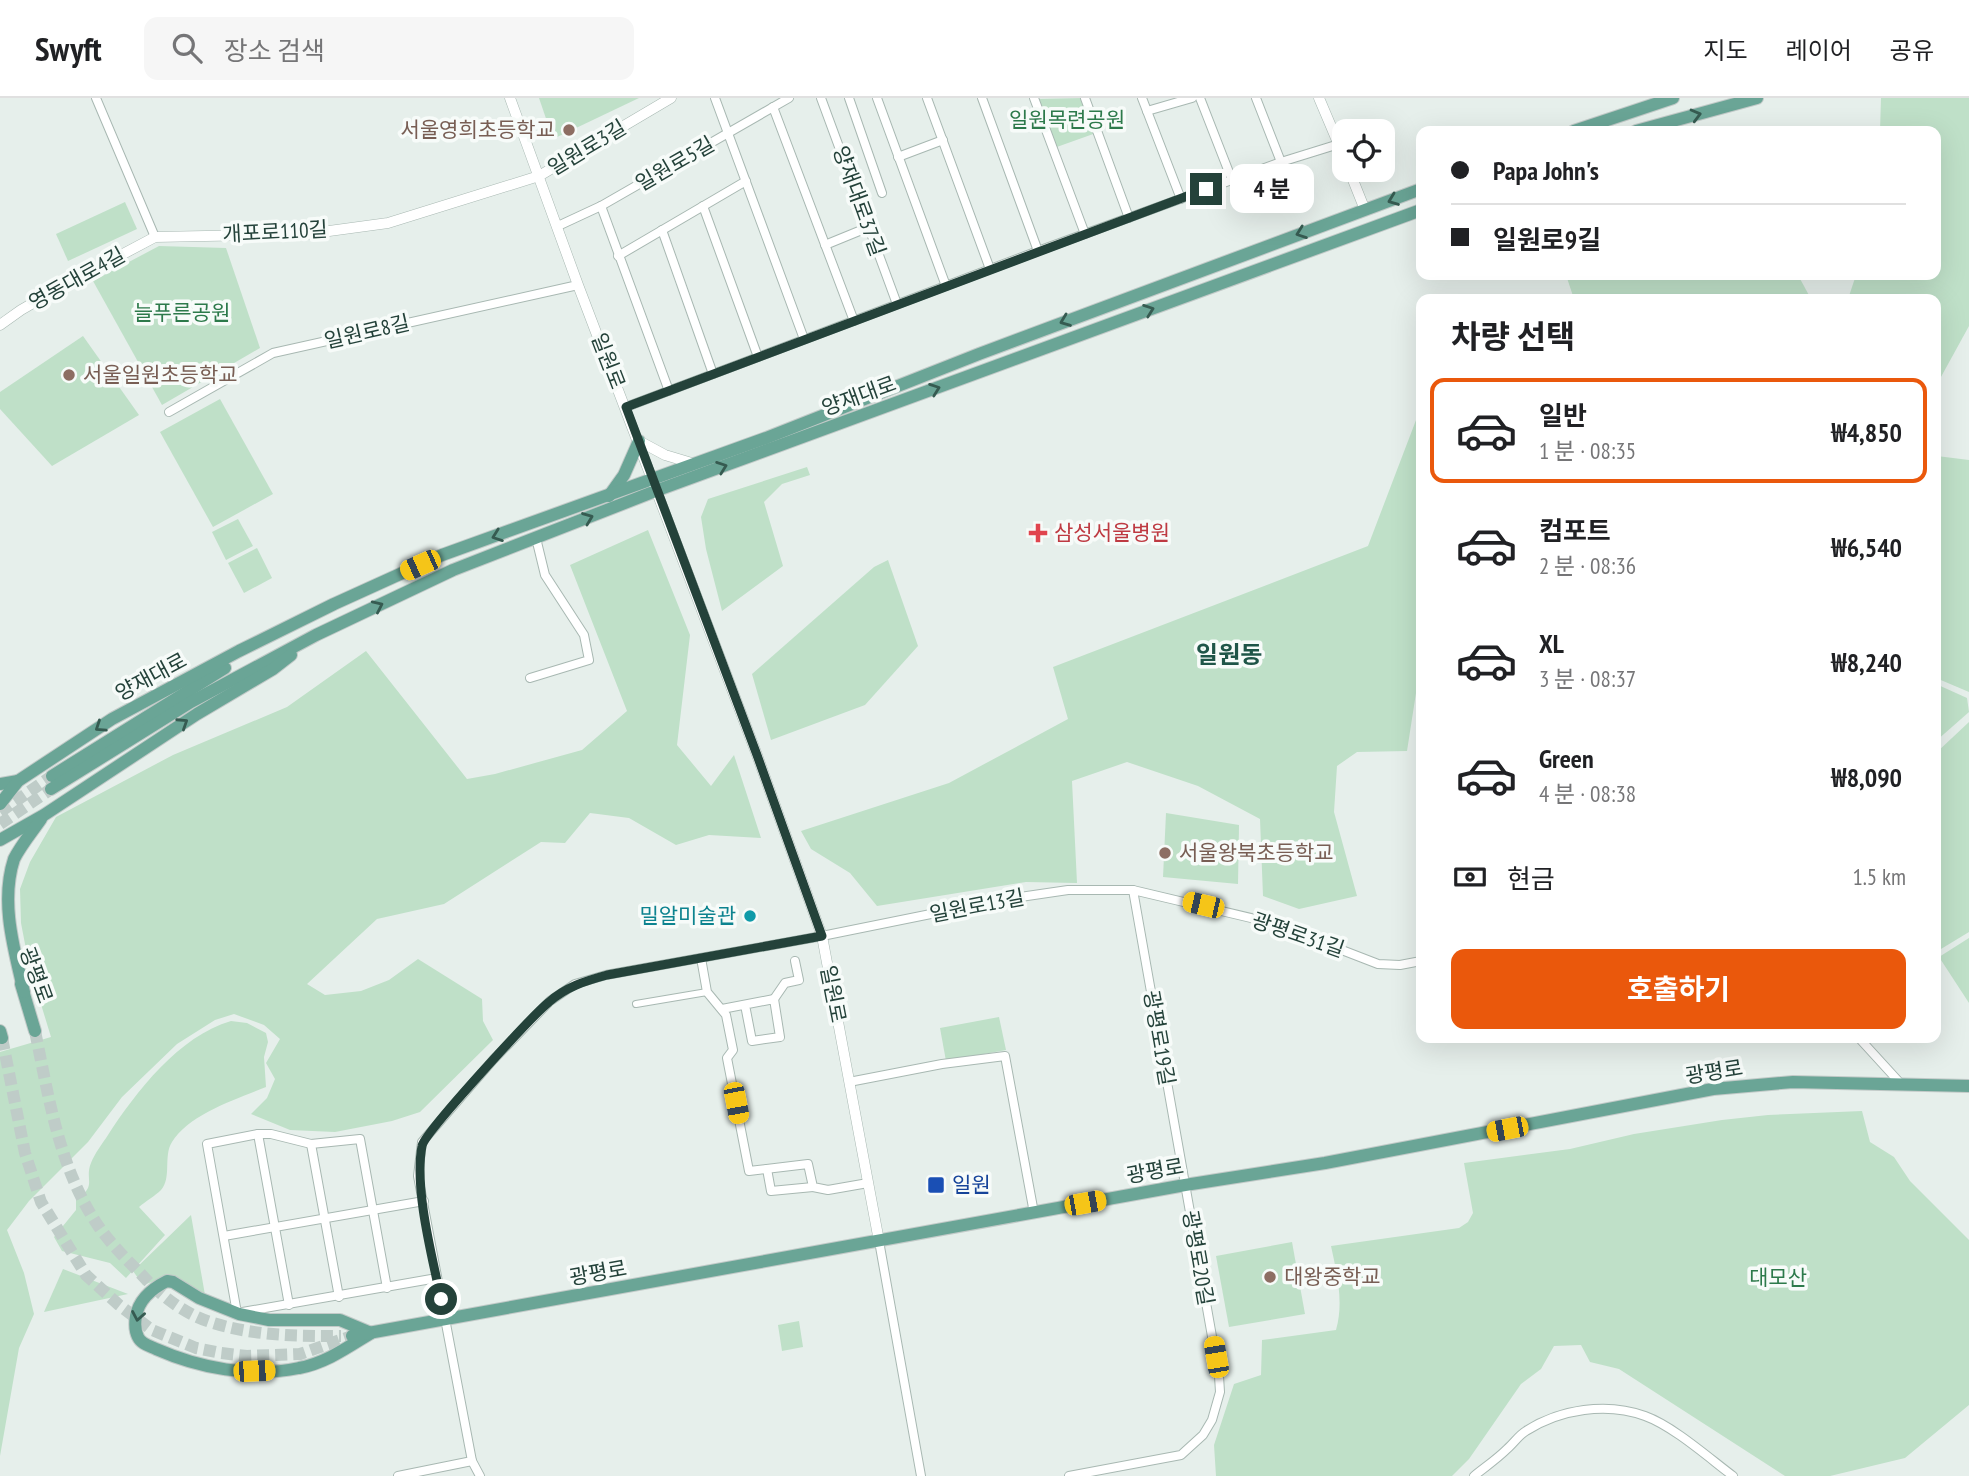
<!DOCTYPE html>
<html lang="ko">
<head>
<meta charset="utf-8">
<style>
	:root { --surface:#fff; --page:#f6f6f6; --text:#202124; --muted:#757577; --line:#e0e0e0; --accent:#ea580c }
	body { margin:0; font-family:"PT Sans Narrow","Noto Sans KR",sans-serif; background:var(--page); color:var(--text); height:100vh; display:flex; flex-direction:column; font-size:26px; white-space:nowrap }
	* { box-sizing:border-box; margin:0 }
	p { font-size:23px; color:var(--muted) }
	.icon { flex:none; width:38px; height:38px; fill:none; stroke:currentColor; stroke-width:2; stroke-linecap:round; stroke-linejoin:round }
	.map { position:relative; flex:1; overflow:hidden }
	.panel { position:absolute; left:1416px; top:196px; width:525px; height:749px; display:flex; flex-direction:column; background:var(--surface); border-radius:14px; box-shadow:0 7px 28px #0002 }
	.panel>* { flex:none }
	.banner { position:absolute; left:1416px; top:28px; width:525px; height:154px; border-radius:14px; box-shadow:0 7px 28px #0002; display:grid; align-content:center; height:154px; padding:0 35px; background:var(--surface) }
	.buttons { position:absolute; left:1332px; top:21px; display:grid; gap:14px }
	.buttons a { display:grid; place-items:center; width:63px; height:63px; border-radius:14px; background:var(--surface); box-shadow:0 7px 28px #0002; font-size:35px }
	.end { position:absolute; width:32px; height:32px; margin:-16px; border:9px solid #24423a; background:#fff; box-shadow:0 0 0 4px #fff }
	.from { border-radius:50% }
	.bubble { position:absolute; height:49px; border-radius:14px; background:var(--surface); box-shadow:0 7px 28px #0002; font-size:23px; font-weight:700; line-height:49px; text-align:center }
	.car { position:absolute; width:21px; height:42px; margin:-21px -10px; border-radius:9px; box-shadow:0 0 5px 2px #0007; background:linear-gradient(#f5c518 24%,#345 0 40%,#f5c518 0 76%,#345 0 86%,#f5c518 0) }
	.banner b { display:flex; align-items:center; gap:24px; height:66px; font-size:26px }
	.banner b+b { border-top:2px solid var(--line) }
	.banner i { width:18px; height:18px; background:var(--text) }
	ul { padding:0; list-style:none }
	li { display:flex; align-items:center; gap:21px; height:105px; margin:0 14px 10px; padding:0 21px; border:4px solid transparent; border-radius:14px }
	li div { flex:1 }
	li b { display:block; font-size:26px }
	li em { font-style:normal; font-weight:700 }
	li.on { border-color:var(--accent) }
	li>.icon { width:63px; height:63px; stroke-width:1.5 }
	h2 { padding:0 35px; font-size:32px; line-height:84px }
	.pay { display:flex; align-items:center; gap:18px; height:77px; padding:0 35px; font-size:26px }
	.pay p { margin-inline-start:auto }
	.primary-button { display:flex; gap:14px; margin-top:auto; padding:14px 35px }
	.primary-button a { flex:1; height:80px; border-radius:14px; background:var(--accent); color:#fff; font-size:28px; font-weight:700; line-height:80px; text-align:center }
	header { display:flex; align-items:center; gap:42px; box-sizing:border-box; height:98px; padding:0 35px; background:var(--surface); border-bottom:2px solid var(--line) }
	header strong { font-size:33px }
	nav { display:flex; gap:38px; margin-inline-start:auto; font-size:24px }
	.search { width:490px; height:63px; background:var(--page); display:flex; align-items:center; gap:18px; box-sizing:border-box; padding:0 24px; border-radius:14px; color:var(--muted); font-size:26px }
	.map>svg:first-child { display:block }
	.green { fill:#bfe0c8 }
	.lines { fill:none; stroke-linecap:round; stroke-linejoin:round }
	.primary-tunnel { stroke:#bfccc8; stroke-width:12; stroke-dasharray:12 6; stroke-linecap:butt }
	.pedestrian-casing { stroke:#a8b8b2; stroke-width:8 }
	.minor-casing { stroke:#a8b8b2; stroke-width:10 }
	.tertiary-casing { stroke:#a8b8b2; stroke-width:11 }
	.primary-casing { stroke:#c2cac8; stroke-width:14 }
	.pedestrian { stroke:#fff; stroke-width:6 }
	.minor { stroke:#fff; stroke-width:8 }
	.tertiary { stroke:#fff; stroke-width:10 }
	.primary { stroke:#6aa596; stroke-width:12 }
	.oneway { stroke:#365b51 }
	.route { stroke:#24423a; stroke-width:9 }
	.education-dot { fill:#8d6e63; stroke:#f7fbf9; stroke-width:2.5 }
	.health-dot { fill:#e0444e; stroke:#f7fbf9; stroke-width:2.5 }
	.culture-dot { fill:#0f9aa8; stroke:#f7fbf9; stroke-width:2.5 }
	.transit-dot { fill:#1a4fb4; stroke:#f7fbf9; stroke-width:2.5 }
	.labels { text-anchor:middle; stroke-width:7; stroke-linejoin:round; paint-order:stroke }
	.park-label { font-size:21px; fill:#2d7a4b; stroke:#f7fbf9 }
	.education-label { font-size:21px; fill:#785e54; stroke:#f7fbf9; text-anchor:start }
	.street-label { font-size:21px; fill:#24423a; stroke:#f7fbf9 }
	.health-label { font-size:21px; fill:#be3a42; stroke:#f7fbf9; text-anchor:start }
	.culture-label { font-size:21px; fill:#0d838f; stroke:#f7fbf9; text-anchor:end }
	.transit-label { font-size:21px; fill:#164399; stroke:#f7fbf9; text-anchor:start }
	.quarter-label { font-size:24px; font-weight:bold; fill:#1f5548; stroke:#f7fbf9 }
</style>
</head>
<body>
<header>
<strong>Swyft</strong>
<div class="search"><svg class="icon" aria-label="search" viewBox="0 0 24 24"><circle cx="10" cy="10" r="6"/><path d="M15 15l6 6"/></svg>장소 검색</div>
<nav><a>지도</a><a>레이어</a><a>공유</a></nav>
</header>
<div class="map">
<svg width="1969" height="1378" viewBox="0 0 1969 1378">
	<rect width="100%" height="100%" fill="#e6efeb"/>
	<g class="green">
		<polygon points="539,0 639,0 553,41"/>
		<polygon points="1083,0 1096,35 1054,50 1036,1"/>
		<polygon points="1881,0 1969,0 1969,228 1936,288 1936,201 1848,201 1856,177 1936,177 1936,33 1880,33"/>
		<polygon points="125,104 137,131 68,163 56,136"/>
		<polygon points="159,148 226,150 260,250 162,307 93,183"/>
		<polygon points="1566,177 1798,177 1811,201 1574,201"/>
		<polygon points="83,238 139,317 52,368 0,311 0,294"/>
		<polygon points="220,301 273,396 213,429 160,334"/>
		<polygon points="1421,309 1421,597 1416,595 1407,653 1357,654 1337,668 1334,714 1357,798 1299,811 1263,798 1260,721 1198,688 1127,664 1072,683 1077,785 1026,784 877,808 850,775 811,751 801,733 949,685 1068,621 1053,569 1368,448"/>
		<polygon points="1936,354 1937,358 1969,362 1969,594 1936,580"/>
		<polygon points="807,369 810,377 782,386 764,404 783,468 722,513 706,451 701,419 708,401"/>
		<polygon points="238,421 253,448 226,462 212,434"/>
		<polygon points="648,432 690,537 677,647 711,688 734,657 761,740 709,737 676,747 629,720 590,715 565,745 541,744 444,806 377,821 307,886 325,897 361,893 389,882 418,861 482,901 483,923 493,942 420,1014 392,1023 335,1034 290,1032 251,1016 267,1000 275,981 266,965 280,941 264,927 234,916 215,922 177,946 122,999 88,1044 29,1103 7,1132 24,1175 34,1216 19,1250 0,1358 0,954 51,939 29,867 21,825 20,791 30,764 56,719 173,657 287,609 366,553 467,681 495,676 582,652 627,613 570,467"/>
		<polygon points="257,450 272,480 244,495 228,465"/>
		<polygon points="888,462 918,548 865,607 771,642 752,576 874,469"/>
		<polygon points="1936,586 1967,600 1969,614 1936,643"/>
		<polygon points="1969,624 1969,834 1936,854 1936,655"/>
		<polygon points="1166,715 1239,727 1238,786 1163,779"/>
		<polygon points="1969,840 1969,905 1939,859"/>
		<polygon points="999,919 1006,952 946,963 940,930"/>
		<path d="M 231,923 L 247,925 L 266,935 L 268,944 L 264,959 L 266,989 C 236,1001 188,1017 172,1044 C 163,1058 172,1080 161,1092 C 155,1098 146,1103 139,1109 L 165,1137 L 126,1180 L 110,1165 L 62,1153 L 54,1139 L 76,1112 L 76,1101 C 98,1088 84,1082 91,1065 C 95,1055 102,1046 108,1037 C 136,994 179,938 231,923 Z"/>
		<path d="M 1862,1013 L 1870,1044 L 1894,1059 L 1910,1083 L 1969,1142 L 1969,1307 L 1905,1360 L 1830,1378 L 1785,1378 L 1619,1271 L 1590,1264 L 1581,1247 L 1554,1248 L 1541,1271 L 1521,1286 L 1469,1361 L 1452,1378 L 1216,1378 L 1214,1347 L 1234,1286 L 1261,1277 L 1262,1242 L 1336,1232 C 1344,1204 1337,1176 1331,1148 L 1459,1130 L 1468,1124 L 1473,1115 L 1464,1065 L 1570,1051 L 1634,1036 L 1722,1022 L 1768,1017 Z"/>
		<polygon points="191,1117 205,1197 173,1177 143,1187 133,1173"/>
		<polygon points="1292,1144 1305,1216 1229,1229 1216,1158"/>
		<polygon points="63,1171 128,1196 44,1214"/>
		<polygon points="799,1223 803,1249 782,1253 778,1227"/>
	</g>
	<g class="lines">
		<g class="primary-tunnel">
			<polyline points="0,714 52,678"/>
			<polyline points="0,726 51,691"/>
			<path d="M 35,933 C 49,1000 59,1071 99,1129 C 111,1146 126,1161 141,1176 C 160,1197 183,1215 210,1224 C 253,1238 297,1238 341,1238"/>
			<polyline points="2,940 25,1055 41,1104 86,1177 119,1207 152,1232 196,1250 221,1255 247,1258 300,1256 352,1238"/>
		</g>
		<g class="pedestrian-casing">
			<polyline id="pedestrian" points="636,906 707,894"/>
		</g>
		<g class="minor-casing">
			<g id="minor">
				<polyline points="96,0 155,139"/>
				<polyline points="715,0 804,241"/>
				<polyline points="821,0 897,206"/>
				<polyline points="849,0 882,95"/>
				<polyline points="877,0 946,188"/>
				<polyline points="927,0 990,171"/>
				<polyline points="982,0 1038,153"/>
				<polyline points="1034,0 1085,136"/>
				<polyline points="1085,0 1129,120"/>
				<polyline points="1142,0 1181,101"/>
				<polyline points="1200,0 1232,82"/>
				<polyline points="1256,0 1281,64"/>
				<polyline points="773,9 854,223"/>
				<polyline points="1147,13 1192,0"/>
				<polyline points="898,59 943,42"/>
				<polyline points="601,108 669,293"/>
				<polyline points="703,108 758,259"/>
				<polyline points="558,128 601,108 789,0"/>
				<polyline points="662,132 713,276"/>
				<polyline points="825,147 869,129"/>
				<polyline points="618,158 746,83"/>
				<polyline points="626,309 1038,153 1281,64 1339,46"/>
				<polyline points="169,314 273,255 578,187"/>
				<polyline points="530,580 589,562 584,537 545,477 536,440"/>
				<polyline points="701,860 707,894 726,917 733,952 727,960 749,1073 808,1066 813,1089 828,1092 868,1085"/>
				<polyline points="774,901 785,885 799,882 795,863"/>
				<polyline points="722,911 774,901 780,939 752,943 745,907"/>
				<polyline points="1859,940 1901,986"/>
				<polyline points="849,984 942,966 1005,958 1034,1115"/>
				<polyline points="258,1036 289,1207"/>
				<polyline points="311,1046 339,1199"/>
				<polyline points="767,1071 771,1093 813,1089"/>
				<polyline points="224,1138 424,1103"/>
				<polyline points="879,1143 921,1378"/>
				<polyline points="387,1190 360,1041 311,1046 271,1036 258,1036 207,1046 237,1215 437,1180"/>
				<polyline points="398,1378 472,1363"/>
				<polyline points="480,1378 472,1363 418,1078 422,1044 493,962 550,903 575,886 606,877 822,838 1000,802 1068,792 1133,792 1272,825 1378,866 1400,867 1421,863"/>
				<polyline points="1069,1378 1181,1357 1203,1337 1212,1322 1220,1294 1219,1278 1133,792"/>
				<path d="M 1474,1378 C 1485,1369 1497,1361 1507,1351 C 1514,1345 1519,1337 1526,1333 C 1560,1311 1607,1304 1645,1318 C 1673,1328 1709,1360 1733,1378"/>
			</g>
		</g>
		<g class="tertiary-casing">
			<g id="tertiary">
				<polyline points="510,0 578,187 757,657 822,838 879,1143"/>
				<polyline points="1319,0 1344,59"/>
				<polyline points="1349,72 1365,112"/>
				<polyline points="0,227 21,212 59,190 155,139 307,136 388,125 539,78 671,0"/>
				<polyline points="639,343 665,357 695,366"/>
			</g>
		</g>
		<g class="primary-casing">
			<g id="primary">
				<polyline points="1574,33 1673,0"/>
				<polyline points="1636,33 1757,0"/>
				<polyline points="609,398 624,377 639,343"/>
				<polyline points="52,678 225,570"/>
				<polyline points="0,686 18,683"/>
				<polyline points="51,691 191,604 316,537 453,472 658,392 1421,112"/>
				<polyline points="0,706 18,683 112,621 239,553 334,506 442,457 766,340 979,256 1421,91"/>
				<polyline points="0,742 44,717 197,616 273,571 291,557"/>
				<polyline points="21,886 35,933"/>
				<path d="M 24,894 C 14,851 0,804 14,761 C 21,747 32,734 41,721"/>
				<polyline points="0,933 2,940"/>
				<path d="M 167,1183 L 173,1184 L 199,1200 L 239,1216 L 269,1222 L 340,1222 L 371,1235 C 348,1249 326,1265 299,1270 C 251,1280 199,1270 156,1251 C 150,1248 141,1246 138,1239 C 135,1233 135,1224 136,1218 C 139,1201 153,1190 167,1183 Z"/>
				<polyline points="352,1238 1185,1087 1325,1065 1713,991 1793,984 1969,988"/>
			</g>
		</g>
		<use href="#pedestrian" class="pedestrian"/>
		<use href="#minor" class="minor"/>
		<use href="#tertiary" class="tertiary"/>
		<use href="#primary" class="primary"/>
	</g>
	<defs><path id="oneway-chevron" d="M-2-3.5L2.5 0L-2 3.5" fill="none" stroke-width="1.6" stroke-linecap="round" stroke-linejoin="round" transform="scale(1.75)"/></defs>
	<g class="oneway">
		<use href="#oneway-chevron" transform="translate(1696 17) rotate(-15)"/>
		<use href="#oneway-chevron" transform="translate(1393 102) rotate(159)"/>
		<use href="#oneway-chevron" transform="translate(1301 135) rotate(160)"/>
		<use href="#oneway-chevron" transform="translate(1149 212) rotate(-20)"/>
		<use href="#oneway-chevron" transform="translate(1065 223) rotate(159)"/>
		<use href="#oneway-chevron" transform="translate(935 291) rotate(-20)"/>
		<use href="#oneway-chevron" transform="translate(722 369) rotate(-20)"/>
		<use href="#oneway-chevron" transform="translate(588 420) rotate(-21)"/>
		<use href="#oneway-chevron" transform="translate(497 438) rotate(160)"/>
		<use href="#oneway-chevron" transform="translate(378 508) rotate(-25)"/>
		<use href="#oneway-chevron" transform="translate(183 625) rotate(-33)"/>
		<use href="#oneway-chevron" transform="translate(100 629) rotate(146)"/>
		<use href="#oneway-chevron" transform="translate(138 1218) rotate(100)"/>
	</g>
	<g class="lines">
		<path class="route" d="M 441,1201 C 432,1158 414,1090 422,1048 C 424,1035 532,918 549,904 C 566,889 585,883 607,877 L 822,838 L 757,657 L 626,309 L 1206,91"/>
	</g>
	<g class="education-dot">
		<circle cx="569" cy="32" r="7"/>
		<circle cx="69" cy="277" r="7"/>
		<circle cx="1165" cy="755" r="7"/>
		<circle cx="1270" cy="1179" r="7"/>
	</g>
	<path class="health-dot" d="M1034.5 424.5h7v7h7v7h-7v7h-7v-7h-7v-7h7z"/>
	<circle class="culture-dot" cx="750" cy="818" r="7"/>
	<rect class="transit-dot" x="927" y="1078" width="18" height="18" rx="3.5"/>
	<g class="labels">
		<g class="park-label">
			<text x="1067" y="29">일원목련공원</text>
			<text x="182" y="222">늘푸른공원</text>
			<text x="1778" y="1187">대모산</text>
		</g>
		<g class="education-label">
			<text x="555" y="39" text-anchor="end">서울영희초등학교</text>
			<text x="83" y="284">서울일원초등학교</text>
			<text x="1179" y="762">서울왕북초등학교</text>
			<text x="1284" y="1186">대왕중학교</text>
		</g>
		<g class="street-label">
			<text transform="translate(587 50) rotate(-31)" y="7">일원로3길</text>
			<text transform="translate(675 66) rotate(-30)" y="7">일원로5길</text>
			<text transform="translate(859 103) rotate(70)" y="7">양재대로37길</text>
			<text transform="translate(275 134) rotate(-3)" y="7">개포로110길</text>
			<text transform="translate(77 181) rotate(-29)" y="7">영동대로4길</text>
			<text transform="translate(367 234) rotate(-13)" y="7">일원로8길</text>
			<text transform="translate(608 263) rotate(69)" y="7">일원로</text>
			<text transform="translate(859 298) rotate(-20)" y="7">양재대로</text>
			<text transform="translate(151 579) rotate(-28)" y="7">양재대로</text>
			<text transform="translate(977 808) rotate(-11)" y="7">일원로13길</text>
			<text transform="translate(1298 837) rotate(19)" y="7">광평로31길</text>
			<text transform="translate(36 877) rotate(70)" y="7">광평로</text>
			<text transform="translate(833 896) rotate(79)" y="7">일원로</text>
			<text transform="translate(1159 940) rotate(80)" y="7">광평로19길</text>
			<text transform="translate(1714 974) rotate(-9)" y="7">광평로</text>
			<text transform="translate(1155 1073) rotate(-10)" y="7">광평로</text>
			<text transform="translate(1198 1160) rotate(80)" y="7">광평로20길</text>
			<text transform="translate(598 1175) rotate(-10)" y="7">광평로</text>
		</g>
		<g class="health-label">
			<text x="1054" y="442">삼성서울병원</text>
		</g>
		<g class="culture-label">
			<text x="736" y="825">밀알미술관</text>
		</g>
		<g class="transit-label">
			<text x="952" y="1094">일원</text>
		</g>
		<g class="quarter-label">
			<text x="1229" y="565">일원동</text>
		</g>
	</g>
</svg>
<div class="buttons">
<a><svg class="icon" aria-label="locate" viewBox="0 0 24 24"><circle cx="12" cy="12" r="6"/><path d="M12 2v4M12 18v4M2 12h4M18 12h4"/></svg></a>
</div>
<i class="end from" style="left:441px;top:1201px"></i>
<i class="end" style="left:1206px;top:91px"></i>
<div class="bubble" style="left:1230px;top:66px;width:84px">4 분</div>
<i class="car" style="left:420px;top:467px;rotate:246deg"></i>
<i class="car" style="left:1203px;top:807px;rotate:283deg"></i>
<i class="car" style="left:736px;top:1005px;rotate:169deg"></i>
<i class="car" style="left:1507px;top:1031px;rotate:259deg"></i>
<i class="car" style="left:1085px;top:1105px;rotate:80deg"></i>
<i class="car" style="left:1216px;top:1259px;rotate:350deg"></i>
<i class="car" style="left:254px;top:1273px;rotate:88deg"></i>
<div class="banner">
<b><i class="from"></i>Papa John's</b>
<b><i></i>일원로9길</b>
</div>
<section class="panel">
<h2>차량 선택</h2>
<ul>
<li class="on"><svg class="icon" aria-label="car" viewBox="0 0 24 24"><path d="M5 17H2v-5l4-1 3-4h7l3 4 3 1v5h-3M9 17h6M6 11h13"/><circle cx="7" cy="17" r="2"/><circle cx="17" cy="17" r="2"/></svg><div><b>일반</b><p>1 분 · 08:35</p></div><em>₩4,850</em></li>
<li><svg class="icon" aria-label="car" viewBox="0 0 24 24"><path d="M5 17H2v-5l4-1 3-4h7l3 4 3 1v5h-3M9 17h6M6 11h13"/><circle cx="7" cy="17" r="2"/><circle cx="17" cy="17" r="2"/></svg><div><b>컴포트</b><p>2 분 · 08:36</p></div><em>₩6,540</em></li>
<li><svg class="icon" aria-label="car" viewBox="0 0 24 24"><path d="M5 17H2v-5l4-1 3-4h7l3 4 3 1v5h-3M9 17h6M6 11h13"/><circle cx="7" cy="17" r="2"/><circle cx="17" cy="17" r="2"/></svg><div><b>XL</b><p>3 분 · 08:37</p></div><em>₩8,240</em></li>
<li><svg class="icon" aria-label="car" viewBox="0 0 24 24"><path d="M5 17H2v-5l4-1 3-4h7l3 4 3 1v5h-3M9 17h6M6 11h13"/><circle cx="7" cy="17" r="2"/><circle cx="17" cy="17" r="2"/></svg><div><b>Green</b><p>4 분 · 08:38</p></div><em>₩8,090</em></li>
</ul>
<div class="pay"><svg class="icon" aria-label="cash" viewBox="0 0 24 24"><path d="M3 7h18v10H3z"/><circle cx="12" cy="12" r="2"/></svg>현금<p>1.5 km</p></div>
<div class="primary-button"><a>호출하기</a></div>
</section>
</div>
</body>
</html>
